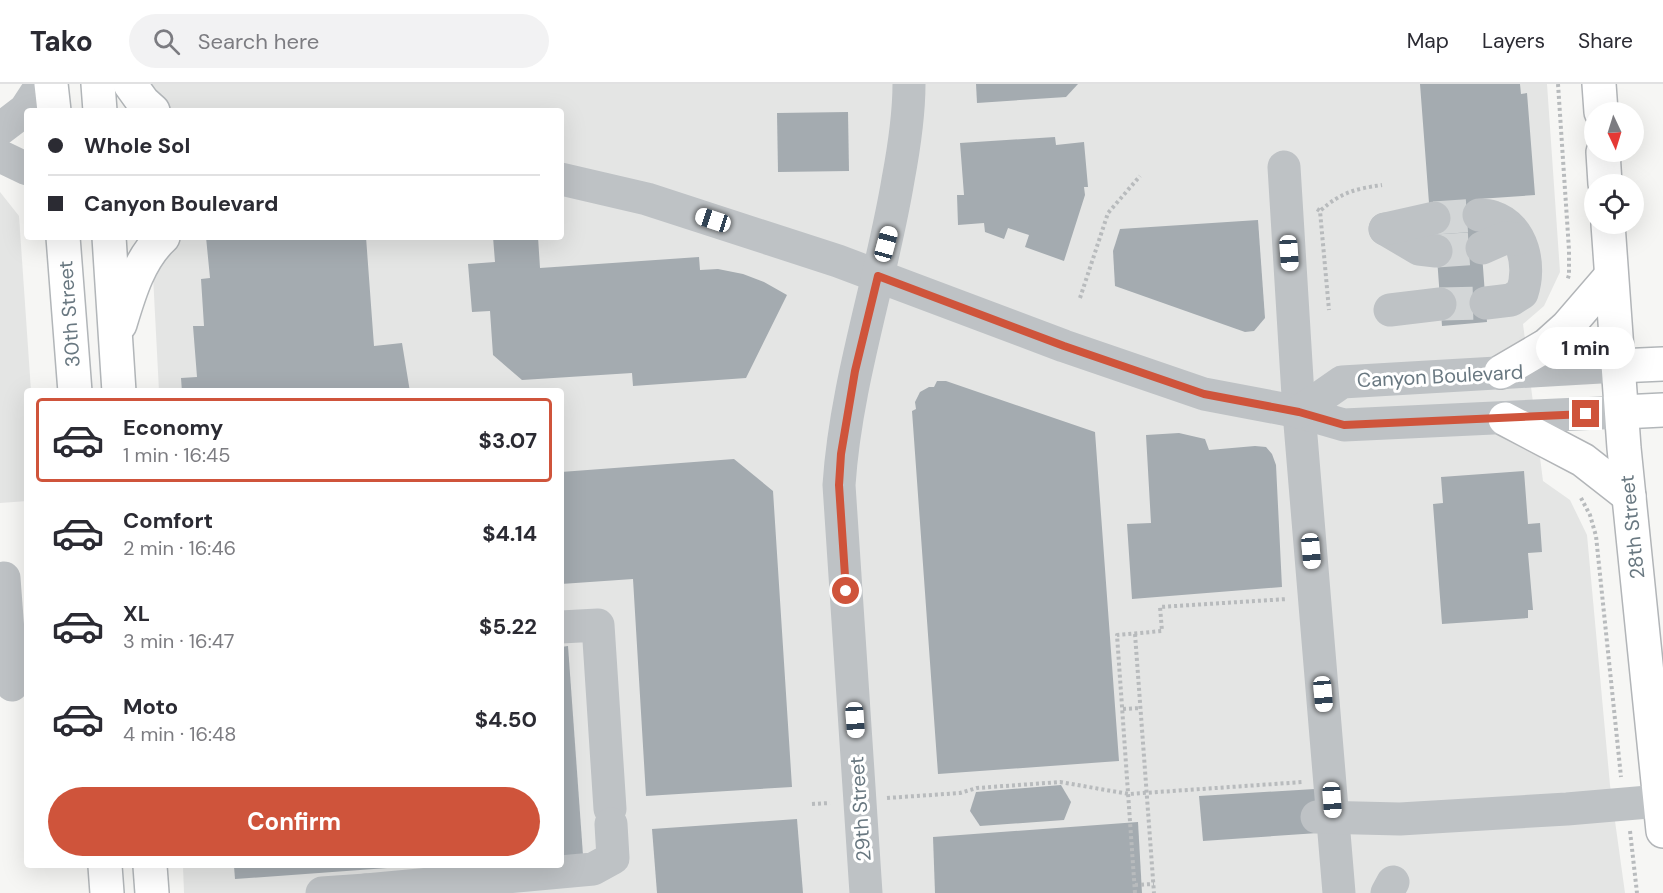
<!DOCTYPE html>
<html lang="en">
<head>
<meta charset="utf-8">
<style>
	:root { --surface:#fff; --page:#f2f2f3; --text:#2b2b33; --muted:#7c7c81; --line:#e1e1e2; --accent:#cf543b }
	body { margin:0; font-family:"DM Sans",sans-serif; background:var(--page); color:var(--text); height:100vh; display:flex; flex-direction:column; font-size:22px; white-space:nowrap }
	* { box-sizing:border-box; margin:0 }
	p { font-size:20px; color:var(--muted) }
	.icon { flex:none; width:33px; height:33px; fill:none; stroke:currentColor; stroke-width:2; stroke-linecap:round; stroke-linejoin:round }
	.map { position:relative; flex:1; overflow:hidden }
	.sheet { position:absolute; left:24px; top:304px; width:540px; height:480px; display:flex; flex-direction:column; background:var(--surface); border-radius:6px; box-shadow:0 6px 24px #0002 }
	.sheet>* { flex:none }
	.banner { position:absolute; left:24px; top:24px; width:540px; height:132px; border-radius:6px; box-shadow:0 6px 24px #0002; display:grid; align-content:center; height:132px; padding:0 24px; background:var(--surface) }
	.needle { width:39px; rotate:176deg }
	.fabs { position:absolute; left:1584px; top:18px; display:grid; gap:12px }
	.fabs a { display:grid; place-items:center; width:60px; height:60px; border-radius:50%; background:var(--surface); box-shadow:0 6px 24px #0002; font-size:30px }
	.end { position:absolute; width:27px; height:27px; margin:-14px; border:8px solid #cf543b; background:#fff; box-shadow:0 0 0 3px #fff }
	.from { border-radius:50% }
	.bubble { position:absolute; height:42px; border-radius:21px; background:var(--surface); box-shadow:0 6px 24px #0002; font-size:20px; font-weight:700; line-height:42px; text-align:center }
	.car { position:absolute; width:18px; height:36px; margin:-18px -9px; border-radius:8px; box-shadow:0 0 4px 2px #0007; background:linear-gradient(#fff 24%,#345 0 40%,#fff 0 76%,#345 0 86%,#fff 0) }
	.banner b { display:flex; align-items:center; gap:21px; height:57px; font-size:22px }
	.banner b+b { border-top:2px solid var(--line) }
	.banner i { width:15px; height:15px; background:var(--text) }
	ul { padding:10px 0 0; list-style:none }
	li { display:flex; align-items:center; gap:18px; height:84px; margin:0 12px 9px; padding:0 12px; border:3px solid transparent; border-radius:6px }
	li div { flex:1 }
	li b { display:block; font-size:22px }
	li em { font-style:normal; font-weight:700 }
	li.selected { border-color:var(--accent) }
	li>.icon { width:54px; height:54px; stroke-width:1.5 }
	.cta { display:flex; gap:12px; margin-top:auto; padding:12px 24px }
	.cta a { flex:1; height:69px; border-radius:36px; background:var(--accent); color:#fff; font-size:24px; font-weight:700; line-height:69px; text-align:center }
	header { display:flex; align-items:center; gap:36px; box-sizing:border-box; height:84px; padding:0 30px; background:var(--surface); border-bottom:2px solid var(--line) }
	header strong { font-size:28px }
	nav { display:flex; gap:33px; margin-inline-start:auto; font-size:21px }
	.search { width:420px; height:54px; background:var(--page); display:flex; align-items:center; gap:15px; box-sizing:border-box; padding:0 21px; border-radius:33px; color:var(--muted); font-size:22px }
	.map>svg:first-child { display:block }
	.built { fill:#e4e5e4 }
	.building { fill:#a4abb0 }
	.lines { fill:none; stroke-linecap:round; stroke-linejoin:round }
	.minor-tunnel { stroke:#d3d6d7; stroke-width:33; stroke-dasharray:33 16; stroke-linecap:butt }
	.major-casing { stroke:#b2b6b9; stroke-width:36 }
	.highway-casing { stroke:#b2b5b8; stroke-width:36 }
	.path { stroke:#b8bbbd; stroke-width:4; stroke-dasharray:3 3; stroke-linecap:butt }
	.minor { stroke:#bec2c5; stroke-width:33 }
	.major { stroke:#fff; stroke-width:33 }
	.highway { stroke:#fff; stroke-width:33 }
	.route { stroke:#cf543b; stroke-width:8 }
	.labels { text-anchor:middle; stroke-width:6; stroke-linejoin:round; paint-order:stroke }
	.street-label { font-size:20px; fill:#697881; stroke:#fff }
</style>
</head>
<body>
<header>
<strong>Tako</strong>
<div class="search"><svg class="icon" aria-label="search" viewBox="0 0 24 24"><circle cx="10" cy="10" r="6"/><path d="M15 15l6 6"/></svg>Search here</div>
<nav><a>Map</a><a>Layers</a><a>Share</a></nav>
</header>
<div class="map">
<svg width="1663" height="809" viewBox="0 0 1663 809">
	<rect width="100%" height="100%" fill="#f6f6f4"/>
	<g class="built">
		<polygon points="144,0 1547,0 1560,188 1544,222 1523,240 1543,397 1570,416 1587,451 1610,701 1625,809 184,809 183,782 561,782 561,308 159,307 151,153 561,153 561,27 145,27"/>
		<polygon points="0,108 19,132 31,307 27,308 27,417 0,419"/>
	</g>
	<g class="building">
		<polygon points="976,0 1078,0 1066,13 977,19"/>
		<polygon points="1420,0 1520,0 1521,10 1527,9 1535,111 1478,115 1487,238 1442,242 1433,119 1429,119"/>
		<polygon points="848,28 849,87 778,88 777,29"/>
		<polygon points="1055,53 1056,61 1084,58 1088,103 1084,103 1085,111 1064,177 1025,163 1029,151 1008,144 1004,155 985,148 984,139 958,141 957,111 964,111 960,59"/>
		<polygon points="1258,136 1265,234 1254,247 1245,248 1115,202 1113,167 1120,145"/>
		<polygon points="206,153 366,153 374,262 402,259 410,308 182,308 181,294 197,293 193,242 204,242 201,195 210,194"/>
		<polygon points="493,153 538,153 540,184 699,173 700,186 718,185 743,190 764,198 787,211 746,294 633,302 632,289 522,296 493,271 490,227 472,228 468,180 495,178"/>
		<polygon points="937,297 946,297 1095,348 1119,677 938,690 912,327 916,325 915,318 920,308 929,303 934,303"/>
		<polygon points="1179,349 1205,355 1209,366 1255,362 1266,363 1272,370 1276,381 1282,503 1132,515 1127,440 1151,439 1146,351"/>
		<polygon points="734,375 773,407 792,703 646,712 633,495 561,500 561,388"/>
		<polygon points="1524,387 1528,440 1540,439 1542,468 1528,469 1533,526 1528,526 1528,534 1442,540 1433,420 1443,419 1441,393"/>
		<polygon points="568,562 583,771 561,772 561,563"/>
		<polygon points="1061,701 1071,718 1064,736 980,742 970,727 976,708"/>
		<polygon points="1315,705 1318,749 1203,757 1199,712"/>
		<polygon points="797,735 803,809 657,809 652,745"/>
		<polygon points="1138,738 1142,809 935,809 933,753"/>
		<polygon points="234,782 401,782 401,783 235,795"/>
	</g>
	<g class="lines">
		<g class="minor-tunnel">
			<polyline points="1434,134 1479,131"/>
			<polyline points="1436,167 1482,164"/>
			<polyline points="1440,220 1486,219"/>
		</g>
		<g class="major-casing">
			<g id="major">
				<polyline points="51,0 54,27"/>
				<polyline points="98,0 100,27"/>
				<polyline points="130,0 143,18 153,27"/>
				<polyline points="63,153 75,308"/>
				<polyline points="109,153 119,308"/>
				<path d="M 120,240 C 129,210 139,175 163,153"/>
				<polyline points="1618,282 1663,280"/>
				<polyline points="1622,328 1663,326"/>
				<polyline points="105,782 107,809"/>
				<polyline points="150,782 152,809"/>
			</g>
		</g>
		<g class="highway-casing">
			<g id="highway">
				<polyline points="1599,0 1601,28"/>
				<polyline points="1603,68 1605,100"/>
				<polyline points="1608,140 1624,364 1663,747"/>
				<polyline points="1501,288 1547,261 1567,243 1611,192"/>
				<polyline points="1505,335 1583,376 1629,412"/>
			</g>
		</g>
		<g class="path">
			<polyline points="1558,0 1569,166 1569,191 1567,197"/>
			<polyline points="1317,125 1320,127 1329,226"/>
			<path d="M 1321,126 C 1342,108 1355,105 1382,101"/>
			<polyline points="1080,214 1108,129 1140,92"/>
			<polyline points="1581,414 1590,431 1596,452 1621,693"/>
			<polyline points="1135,550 1154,809"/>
			<polyline points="1123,625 1141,624"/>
			<polyline points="887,714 960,709 977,704 1060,698 1129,710 1303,698"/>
			<polyline points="812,720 830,719"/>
			<polyline points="1630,747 1637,809"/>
			<polyline points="1135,801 1154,800"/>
			<polyline points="1135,809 1117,551 1162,547 1160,523 1287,515"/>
		</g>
		<g class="minor">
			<polyline points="0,45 25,26 42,0"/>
			<polyline points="0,72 27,85"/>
			<polyline points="1284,83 1299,328 1339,809"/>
			<polyline points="561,95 647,115 838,177 1064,262 1204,310 1299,328 1344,341 1622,328"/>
			<path d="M 1479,131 C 1484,132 1489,131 1493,133 C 1524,143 1531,183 1522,209 L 1511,216 L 1486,219"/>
			<polyline points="1385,145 1419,165 1436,167"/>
			<polyline points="1385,145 1434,134"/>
			<polyline points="1482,164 1505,154 1517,155"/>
			<polyline points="1390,226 1440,220"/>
			<polyline points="1299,328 1342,298 1618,282"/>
			<polyline points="4,494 12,601"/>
			<polyline points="561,543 598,541 610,725"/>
			<polyline points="1317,733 1400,735 1567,725 1660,717"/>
			<polyline points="366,806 593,785 613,774 611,740"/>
			<polyline points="322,809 366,806 366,809"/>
			<path d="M 866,809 L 839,401 C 846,297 881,198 898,96 C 904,64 909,32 909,0"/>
			<polyline points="1387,809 1393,798"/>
		</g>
		<use href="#major" class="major"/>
		<use href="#highway" class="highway"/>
	</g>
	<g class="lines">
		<polyline class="route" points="846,507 839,401 841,370 855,287 878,192 1064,262 1204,310 1299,328 1344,341 1586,330"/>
	</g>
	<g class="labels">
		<g class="street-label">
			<text transform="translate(69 230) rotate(-94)" y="7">30th Street</text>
			<text transform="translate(1440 292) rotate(-3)" y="7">Canyon Boulevard</text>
			<text transform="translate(1632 443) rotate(-96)" y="7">28th Street</text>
			<text transform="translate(860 725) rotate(-94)" y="7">29th Street</text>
		</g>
	</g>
</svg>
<div class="fabs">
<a><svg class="needle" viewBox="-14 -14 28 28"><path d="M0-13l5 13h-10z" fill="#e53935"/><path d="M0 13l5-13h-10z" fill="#7c7c81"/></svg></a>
<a><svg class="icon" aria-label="locate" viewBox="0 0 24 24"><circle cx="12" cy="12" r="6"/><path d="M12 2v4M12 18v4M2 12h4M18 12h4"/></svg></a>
</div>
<i class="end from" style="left:846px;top:507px"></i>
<i class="end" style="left:1586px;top:330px"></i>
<div class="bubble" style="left:1536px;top:243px;width:99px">1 min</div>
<i class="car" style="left:713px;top:136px;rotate:288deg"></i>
<i class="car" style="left:886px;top:160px;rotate:15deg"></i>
<i class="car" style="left:1289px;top:169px;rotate:176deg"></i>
<i class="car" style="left:1311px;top:467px;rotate:175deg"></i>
<i class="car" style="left:1323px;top:610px;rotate:175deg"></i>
<i class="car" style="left:855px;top:636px;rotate:176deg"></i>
<i class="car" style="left:1332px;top:716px;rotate:176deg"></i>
<div class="banner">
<b><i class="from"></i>Whole Sol</b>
<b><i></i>Canyon Boulevard</b>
</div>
<section class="sheet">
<ul>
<li class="selected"><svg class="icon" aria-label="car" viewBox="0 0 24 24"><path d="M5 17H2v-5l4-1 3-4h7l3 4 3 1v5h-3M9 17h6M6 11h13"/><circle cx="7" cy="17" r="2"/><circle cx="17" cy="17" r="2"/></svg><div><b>Economy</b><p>1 min · 16:45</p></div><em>$3.07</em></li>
<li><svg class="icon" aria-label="car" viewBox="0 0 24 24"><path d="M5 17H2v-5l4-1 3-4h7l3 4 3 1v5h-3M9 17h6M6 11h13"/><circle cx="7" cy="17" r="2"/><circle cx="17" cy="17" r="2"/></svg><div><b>Comfort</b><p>2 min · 16:46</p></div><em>$4.14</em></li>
<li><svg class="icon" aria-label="car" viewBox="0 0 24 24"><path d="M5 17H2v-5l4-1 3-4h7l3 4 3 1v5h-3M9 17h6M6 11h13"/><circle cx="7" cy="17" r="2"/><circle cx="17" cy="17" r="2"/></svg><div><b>XL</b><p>3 min · 16:47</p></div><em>$5.22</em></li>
<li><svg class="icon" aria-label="car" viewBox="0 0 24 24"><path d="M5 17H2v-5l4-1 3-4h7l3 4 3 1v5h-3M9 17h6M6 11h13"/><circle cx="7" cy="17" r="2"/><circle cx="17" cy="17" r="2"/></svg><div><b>Moto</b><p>4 min · 16:48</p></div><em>$4.50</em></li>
</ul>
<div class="cta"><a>Confirm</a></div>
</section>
</div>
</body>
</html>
